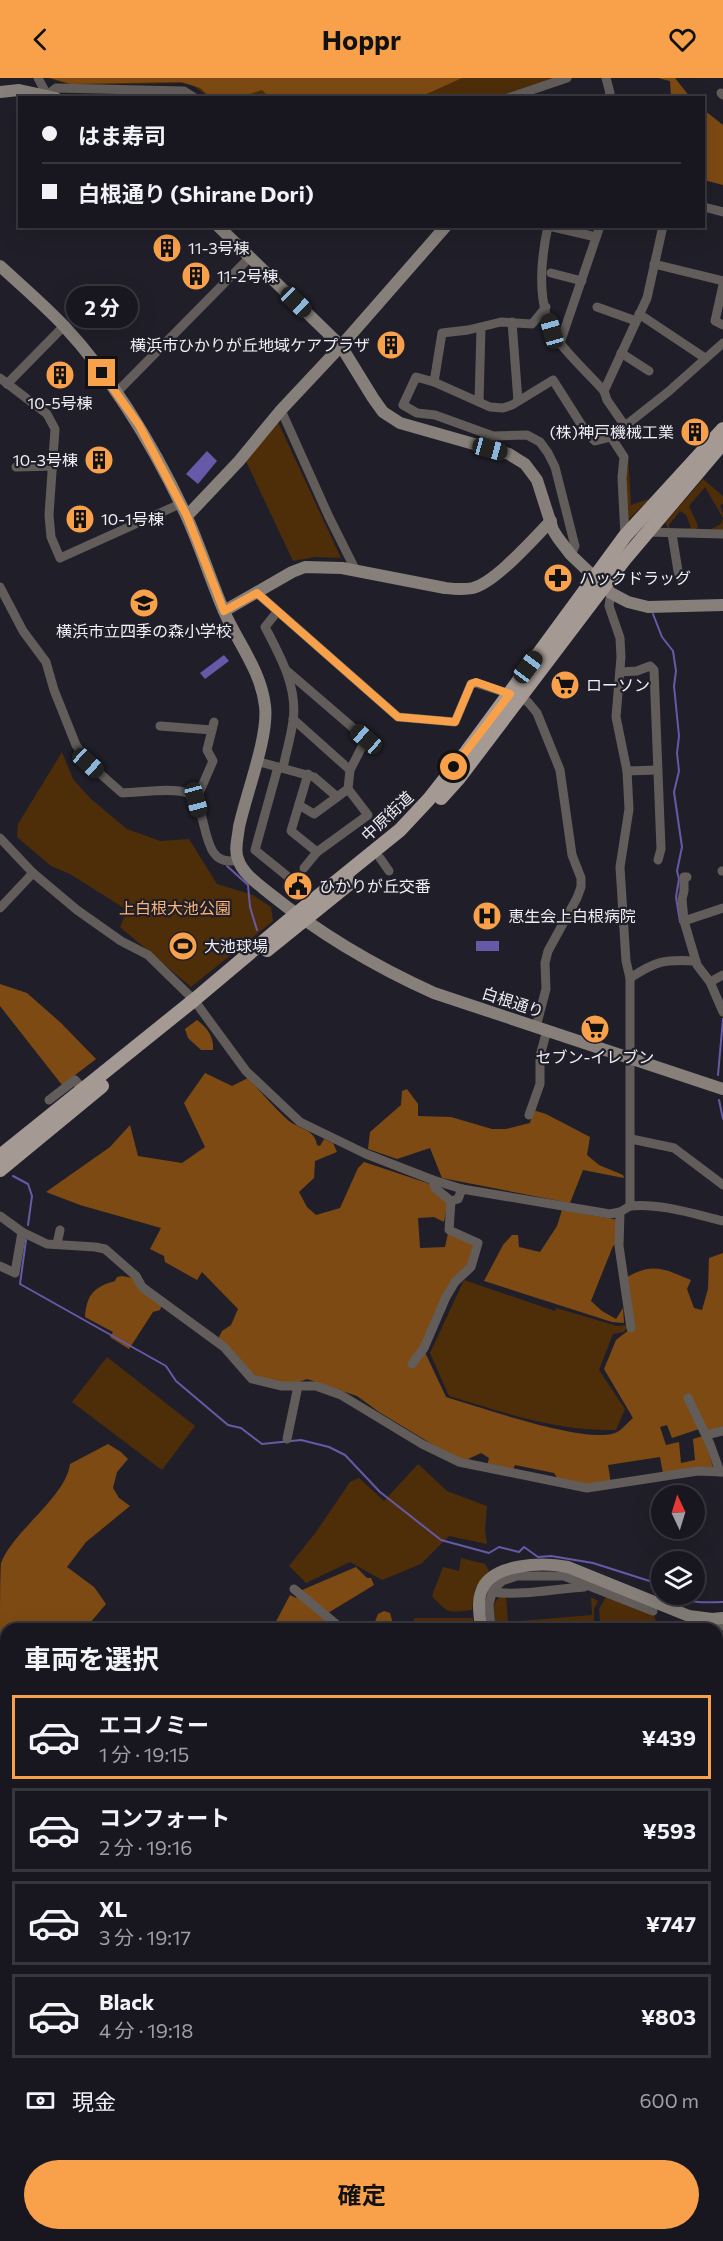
<!DOCTYPE html>
<html lang="ja">
<head>
<meta charset="utf-8">
<style>
	:root { --surface:#18171f; --page:#212028; --text:#f1f3f6; --muted:#9f9fa4; --line:#36363d; --accent:#f8a14a }
	body { margin:0; font-family:Commissioner,"Noto Sans JP",sans-serif; background:var(--page); color:var(--text); height:100vh; display:flex; flex-direction:column; font-size:22px; white-space:nowrap }
	* { box-sizing:border-box; margin:0 }
	p { font-size:20px; color:var(--muted) }
	.icon { flex:none; width:33px; height:33px; fill:none; stroke:currentColor; stroke-width:2; stroke-linecap:round; stroke-linejoin:round }
	.map { position:relative; flex:1; overflow:hidden }
	.panel { position:absolute; left:0px; top:1545px; width:723px; height:618px; display:flex; flex-direction:column; background:var(--surface); border-radius:18px 18px 0 0; box-shadow:0 6px 24px #0002,0 0 0 2px var(--line) }
	.panel>* { flex:none }
	.banner { position:absolute; left:18px; top:18px; width:687px; height:132px; border-radius:0px; box-shadow:0 6px 24px #0002,0 0 0 2px var(--line); display:grid; align-content:center; height:132px; padding:0 24px; background:var(--surface) }
	.needle { width:39px; rotate:356deg }
	.fabs { position:absolute; left:651px; top:1407px; display:grid; gap:12px }
	.fabs a { display:grid; place-items:center; width:54px; height:54px; border-radius:50%; background:var(--surface); box-shadow:0 6px 24px #0002,0 0 0 2px var(--line); font-size:30px }
	.end { position:absolute; width:27px; height:27px; margin:-14px; border:8px solid #f8a14a; background:#111; box-shadow:0 0 0 3px #111 }
	.from { border-radius:50% }
	.bubble { position:absolute; height:42px; border-radius:21px; background:var(--surface); box-shadow:0 6px 24px #0002,0 0 0 2px var(--line); font-size:20px; font-weight:700; line-height:42px; text-align:center }
	.car { position:absolute; width:18px; height:36px; margin:-18px -9px; border-radius:8px; box-shadow:0 0 4px 2px #0007; background:linear-gradient(#222 24%,#8ab4d8 0 40%,#222 0 76%,#8ab4d8 0 86%,#222 0) }
	.banner b { display:flex; align-items:center; gap:21px; height:57px; font-size:22px }
	.banner b+b { border-top:2px solid var(--line) }
	.banner i { width:15px; height:15px; background:var(--text) }
	ul { padding:0; list-style:none }
	li { display:flex; align-items:center; gap:18px; height:84px; margin:0 12px 9px; padding:0 12px; border:3px solid var(--line); border-radius:0px }
	li div { flex:1 }
	li b { display:block; font-size:22px }
	li em { font-style:normal; font-weight:700 }
	li.current { border-color:var(--accent) }
	li>.icon { width:54px; height:54px; stroke-width:1.5 }
	h2 { padding:0 24px; font-size:27px; line-height:72px }
	.pay { display:flex; align-items:center; gap:15px; height:66px; padding:0 24px; font-size:22px }
	.pay p { margin-inline-start:auto }
	.button { display:flex; gap:12px; margin-top:auto; padding:12px 24px }
	.button a { flex:1; height:69px; border-radius:36px; background:var(--accent); color:#111; font-size:24px; font-weight:700; line-height:69px; text-align:center }
	header { display:flex; justify-content:space-between; align-items:center; height:78px; padding:0 24px; background:var(--accent); color:#111; font-size:27px; font-weight:700 }
	.map>svg:first-child { display:block }
	.green { fill:#4e2d09 }
	.forest { fill:#7d4a13 }
	.water { fill:#665aa8 }
	.lines { fill:none; stroke-linecap:round; stroke-linejoin:round }
	.stream { stroke:#665aa8; stroke-width:2 }
	.street { stroke:#625d5a; stroke-width:9 }
	.secondary { stroke:#87807a; stroke-width:12 }
	.primary { stroke:#a49a93; stroke-width:14 }
	.route { stroke:#f8a14a; stroke-width:8 }
	.labels { text-anchor:middle; stroke-width:4.5; stroke-linejoin:round; paint-order:stroke }
	.poi-label { font-size:16px; fill:#eeeef5; stroke:#201f29; text-anchor:start }
	.street-label { font-size:16px; fill:#eeeef5; stroke:#201f29 }
	.park-label { font-size:16px; fill:#feb471; stroke:#201f29 }
</style>
</head>
<body>
<header><svg class="icon" aria-label="back" viewBox="0 0 24 24"><path d="M15 5l-7 7 7 7"/></svg>Hoppr<svg class="icon" aria-label="heart" viewBox="0 0 24 24"><path d="M12 20l-8-8c-3-5 5-10 8-4 3-6 11-1 8 4z"/></svg></header>
<div class="map">
<svg width="723" height="2163" viewBox="0 0 723 2163">
	<rect width="100%" height="100%" fill="#201f29"/>
	<g class="green">
		<polygon points="48,0 558,0 496,20 210,20 191,6 181,5 71,7"/>
		<polygon points="277,342 341,480 315,479 293,483 245,381"/>
		<polygon points="628,377 631,427 649,421 627,443 624,400 628,390"/>
		<polygon points="703,401 723,418 723,426 720,427 723,436 723,453 706,454 721,446 723,440 705,409 689,428 698,448 696,453 684,453 691,449 686,437 680,433 669,447 670,453 665,445"/>
		<polygon points="62,674 73,701 91,721 127,751 160,763 189,761 217,806 253,817 271,829 273,843 191,909 120,849 127,832 70,796 51,788 17,759 18,746"/>
		<path d="M 464,1202 L 555,1233 L 556,1230 L 617,1248 L 628,1247 L 624,1254 L 613,1256 L 599,1292 L 625,1331 L 616,1352 C 556,1353 506,1335 449,1318 L 430,1275 Z"/>
		<polygon points="107,1279 195,1348 162,1392 72,1324"/>
		<polygon points="418,1386 447,1413 487,1428 485,1453 487,1466 449,1458 421,1486 382,1502 350,1484 306,1505 289,1488 316,1454 350,1404 359,1400 384,1423"/>
		<path d="M 461,1480 L 485,1486 L 489,1493 L 475,1510 L 472,1532 C 447,1535 449,1536 432,1518 L 443,1489 L 459,1493 Z"/>
		<polygon points="609,1514 653,1533 657,1547 671,1551 633,1551 633,1549 597,1551 597,1543 600,1543 599,1531"/>
		<polygon points="499,1519 506,1519 508,1544 592,1537 591,1519 598,1523 594,1531 594,1551 495,1551 494,1526"/>
		<polygon points="415,1540 473,1540 473,1551 411,1551 411,1546"/>
		<polygon points="717,1714 723,1717 723,1772 717,1760"/>
		<polygon points="6,1965 6,2051 0,2051 0,1966"/>
	</g>
	<g class="forest">
		<polygon points="50,0 462,0 420,19 270,20 262,12 242,19 211,20 200,10 181,4 71,6"/>
		<polygon points="658,0 675,0 690,19 671,19 670,3"/>
		<polygon points="704,32 723,47 723,107 704,102"/>
		<polygon points="0,906 27,915 61,945 96,981 62,1007 0,928"/>
		<path d="M 197,942 C 207,950 214,958 213,972 L 201,972 L 188,960 L 185,951 Z"/>
		<path d="M 205,995 L 232,1008 L 248,1000 C 260,1013 276,1032 289,1043 C 299,1051 315,1051 317,1067 L 320,1068 L 324,1061 L 333,1065 L 337,1074 L 315,1083 L 314,1100 L 299,1114 L 307,1129 L 316,1137 L 340,1130 L 358,1090 L 364,1084 L 430,1106 L 434,1115 L 448,1123 L 444,1144 L 434,1139 L 418,1140 L 420,1170 L 445,1169 L 448,1155 L 473,1167 L 468,1186 L 423,1270 L 446,1319 C 480,1329 585,1366 615,1355 C 621,1353 628,1344 633,1340 L 604,1291 L 616,1262 L 634,1248 L 627,1199 C 654,1184 664,1191 691,1202 L 687,1211 L 694,1230 L 702,1232 L 708,1211 L 709,1180 L 723,1175 L 723,1351 L 708,1355 L 705,1349 L 672,1360 L 667,1347 L 660,1349 L 666,1367 L 679,1364 L 681,1385 L 695,1382 L 693,1361 L 703,1358 L 714,1392 L 663,1396 L 660,1379 L 608,1387 L 611,1406 L 585,1408 L 559,1403 L 554,1395 L 515,1387 L 512,1394 L 487,1388 L 489,1380 L 481,1375 L 464,1383 L 455,1380 L 379,1334 L 357,1318 L 307,1301 L 288,1308 L 260,1301 L 222,1272 L 219,1259 L 222,1253 L 231,1247 L 238,1231 L 202,1194 L 197,1202 L 165,1184 L 164,1178 L 150,1171 L 161,1150 L 80,1127 L 46,1114 L 110,1069 L 130,1047 L 138,1078 L 182,1085 L 205,1069 L 184,1025 Z"/>
		<polygon points="407,1011 418,1026 418,1038 451,1039 492,1051 506,1051 530,1045 533,1032 546,1036 590,1059 587,1077 599,1087 623,1097 624,1100 583,1092 570,1125 442,1100 430,1070 397,1081 368,1071 370,1054 401,1027 402,1013"/>
		<polygon points="562,1132 618,1142 617,1165 613,1168 591,1223 602,1233 616,1241 623,1230 624,1245 612,1244 484,1203 503,1167 512,1157 518,1157 519,1169 540,1174 557,1148"/>
		<path d="M 122,1198 L 133,1200 L 162,1227 L 160,1232 L 153,1234 L 129,1271 L 110,1259 L 113,1254 L 85,1239 C 87,1216 94,1209 115,1203 L 117,1199 Z"/>
		<path d="M 108,1366 L 121,1374 L 128,1381 L 117,1394 L 113,1410 L 119,1420 L 130,1428 L 86,1464 L 67,1489 L 94,1509 L 106,1526 L 85,1551 L 6,1551 L 6,1569 L 0,1565 C 0,1550 0,1496 1,1485 C 13,1453 66,1419 70,1386 Z"/>
		<polygon points="356,1489 367,1500 371,1500 374,1507 323,1538 331,1546 328,1551 272,1551 290,1517 296,1520 302,1512"/>
		<polygon points="384,1533 390,1535 392,1542 390,1551 368,1551 370,1547 374,1546 378,1536"/>
		<polygon points="6,1620 6,1800 0,1812 0,1627"/>
		<polygon points="717,1789 723,1794 723,1838 717,1843"/>
		<polygon points="0,1860 6,1863 6,1914 0,1915"/>
	</g>
	<g class="water">
		<polygon points="207,373 217,383 198,406 186,396"/>
		<polygon points="224,577 229,583 205,601 200,595"/>
		<rect x="476" y="863" width="23" height="10"/>
	</g>
	<g class="lines">
		<g class="stream">
			<polyline points="653,536 662,559 673,573 676,593 674,608 679,658 677,675 679,693 674,714 682,769 677,793 679,801 676,819 680,844"/>
			<polyline points="227,788 248,807 250,829 257,852"/>
			<polyline points="718,997 723,941"/>
			<polyline points="719,1022 723,1041"/>
			<polyline points="13,1098 28,1106 32,1118 28,1147"/>
			<polyline points="26,1162 20,1206 166,1288 176,1303 228,1347 241,1350 262,1366 301,1362 329,1369 345,1377 380,1414 441,1462 489,1475 499,1469 519,1474 524,1469 538,1479 551,1478 593,1485 662,1507"/>
			<path d="M 680,1516 C 690,1527 709,1524 723,1524"/>
		</g>
		<g class="street">
			<polyline points="38,0 47,17 56,10 184,13 195,20"/>
			<polyline points="606,0 610,15 608,20"/>
			<polyline points="721,15 723,17"/>
			<polyline points="508,20 567,0"/>
			<polyline points="704,129 723,134"/>
			<path d="M 548,148 C 540,185 536,234 560,265 C 573,282 590,297 604,313"/>
			<polyline points="549,148 596,159"/>
			<polyline points="654,186 723,203"/>
			<polyline points="551,195 582,203"/>
			<polyline points="723,207 715,243 723,247"/>
			<polyline points="597,229 636,243"/>
			<polyline points="639,236 705,280"/>
			<polyline points="512,244 518,323"/>
			<polyline points="560,265 600,148"/>
			<polyline points="621,275 649,293"/>
			<polyline points="0,300 47,336 55,351 49,437 51,459 60,480 180,426"/>
			<polyline points="434,304 442,255 468,252 501,244 532,246 546,229"/>
			<polyline points="7,306 64,248"/>
			<polyline points="116,315 250,179"/>
			<polyline points="479,324 481,250"/>
			<polyline points="281,332 329,439 356,493"/>
			<polyline points="625,348 607,322 604,313 647,220 663,148"/>
			<polyline points="611,359 624,379 622,400 625,458"/>
			<polyline points="16,389 54,388"/>
			<polyline points="647,454 723,456"/>
			<polyline points="672,456 679,499"/>
			<polyline points="571,477 575,468 555,389 548,375 540,364 527,357 493,358 435,337 417,335 403,327 416,299 434,304 490,329 503,330 512,327 553,302 586,354 595,363 611,359 668,314 723,265"/>
			<path d="M 0,509 L 23,553 L 46,584 L 54,612 L 76,667 L 88,685 L 122,715 C 138,715 173,709 187,715 C 212,726 196,792 238,782"/>
			<polyline points="257,515 398,639 455,644 471,606 476,605 519,619 528,624 537,635 560,692 572,777 581,800 581,809 577,820 548,873 545,885 546,911 536,949"/>
			<path d="M 277,534 L 265,549 C 280,578 298,609 293,643 C 291,659 286,674 283,690"/>
			<polyline points="287,593 366,661 350,692 348,711 314,736 299,727"/>
			<polyline points="620,594 637,593 650,588 654,592 661,771 658,782"/>
			<polyline points="293,641 350,692"/>
			<polyline points="160,648 212,652"/>
			<polyline points="256,683 314,699 336,718"/>
			<polyline points="278,689 255,772 292,802"/>
			<polyline points="627,693 657,692"/>
			<polyline points="308,696 291,753 317,774"/>
			<polyline points="196,722 213,683 207,672 214,644"/>
			<polyline points="0,760 33,795 77,832 121,863 148,877 194,922 246,993 300,1044 366,1076 433,1102 462,1111 610,1136 620,1134 630,1128 630,900 626,883 620,789 629,731 627,693 616,639 621,579 620,560 609,528 611,515"/>
			<polyline points="380,780 389,793"/>
			<polyline points="304,790 317,774 368,737 348,711"/>
			<polyline points="722,793 723,793"/>
			<polyline points="687,799 684,799 684,813 682,821 684,843 697,887 710,904 723,934"/>
			<polyline points="0,830 33,795"/>
			<polyline points="684,843 723,830"/>
			<path d="M 630,900 C 656,883 664,881 696,883"/>
			<polyline points="710,904 723,897"/>
			<polyline points="49,1022 75,1002 83,1011"/>
			<polyline points="529,1037 540,1006 540,978 547,952"/>
			<polyline points="631,1061 674,1070 723,1107"/>
			<polyline points="433,1102 435,1110 451,1123"/>
			<path d="M 630,1128 C 660,1125 694,1136 723,1143"/>
			<polyline points="620,1134 619,1168 631,1250"/>
			<polyline points="0,1138 22,1154 15,1195 0,1188"/>
			<polyline points="22,1154 47,1166 95,1169 105,1171 136,1198 142,1209 224,1269 252,1301 281,1308 316,1308 341,1317 422,1366 459,1384 587,1410 698,1393 723,1394"/>
			<polyline points="57,1166 60,1152"/>
			<polyline points="412,1286 424,1270 446,1219 455,1204 471,1189 478,1165 449,1152 451,1123 458,1121 462,1111"/>
			<polyline points="688,1320 710,1366 720,1394"/>
			<polyline points="706,1357 723,1353"/>
			<polyline points="287,1361 298,1308"/>
			<polyline points="294,1511 342,1551"/>
			<path d="M 492,1514 C 522,1518 554,1511 584,1509 L 587,1506"/>
			<polyline points="703,1549 723,1548"/>
			<polyline points="491,1551 489,1526 493,1512 502,1503 517,1498 564,1498 653,1533"/>
			<polyline points="0,1575 6,1578"/>
			<polyline points="0,1634 6,1628"/>
			<polyline points="0,1919 6,1917"/>
			<polyline points="0,2053 6,2054"/>
			<polyline points="717,2054 723,2053"/>
			<polyline points="0,2098 6,2112"/>
			<polyline points="54,2157 56,2163"/>
			<polyline points="292,2157 297,2163"/>
			<polyline points="542,2157 555,2163"/>
			<polyline points="27,2162 43,2157"/>
			<polyline points="101,2163 103,2162"/>
			<polyline points="153,2163 155,2157"/>
			<polyline points="224,2163 226,2157"/>
			<polyline points="324,2163 327,2157"/>
			<polyline points="375,2163 377,2159 384,2158 388,2160 391,2157"/>
			<polyline points="472,2163 473,2157"/>
			<polyline points="525,2163 527,2157"/>
		</g>
		<g class="secondary">
			<polyline points="0,14 19,12 56,20"/>
			<polyline points="218,148 341,268 373,320 383,334 400,345 509,376 525,386 537,402 553,452 558,460 571,477 611,515 628,524 648,529 723,527"/>
			<path d="M 0,188 C 22,208 44,227 64,248 C 115,303 154,369 186,437 C 200,468 210,500 223,531 C 237,564 261,592 265,628 C 269,658 246,716 239,749 C 238,759 234,772 238,781 C 242,795 258,806 269,815 C 320,856 374,888 434,915 L 723,1011"/>
			<polyline points="187,438 239,383 281,332 341,268 446,148"/>
			<path d="M 224,533 L 292,494 L 305,489 L 342,490 L 445,510 C 455,511 464,512 473,510 C 496,504 533,461 551,443"/>
			<path d="M 481,1551 C 480,1539 477,1525 481,1514 C 490,1485 543,1484 568,1489 L 689,1538 L 712,1541 L 723,1540"/>
			<polyline points="717,1854 723,1849"/>
			<polyline points="640,2157 640,2163"/>
		</g>
		<g class="primary">
			<polyline points="441,720 459,700 624,482 723,365"/>
			<polyline points="267,872 350,805"/>
			<polyline points="0,1078 194,922 296,836 400,752 429,721 467,673 625,458 723,351"/>
			<polyline points="0,1092 102,1008"/>
		</g>
	</g>
	<g class="lines">
		<polyline class="route" points="102,295 139,347 187,438 224,533 257,515 398,639 455,644 471,606 476,604 510,616 454,689"/>
	</g>
	<defs>
		<g id="building-disc" transform="scale(1.5)"><circle r="9.5" fill="#f8a14a" stroke="#201f29"/><path d="M-4-6H4V6H1V3H-1V6H-4ZM-2.5-4.3h1.7v1.8h-1.7ZM.8-4.3h1.7v1.8H.8ZM-2.5-1h1.7V.8h-1.7ZM.8-1h1.7V.8H.8Z" fill="#111"/></g>
		<g id="pharmacy-disc" transform="scale(1.5)"><circle r="9.5" fill="#f8a14a" stroke="#201f29"/><path d="M-2-6h4v4h4v4h-4v4h-4v-4h-4v-4h4Z" fill="#111"/></g>
		<g id="school-disc" transform="scale(1.5)"><circle r="9.5" fill="#f8a14a" stroke="#201f29"/><path d="M0-5L7-2L0 1L-7-2ZM-4 1L0 2.5L4 1V4Q0 6-4 4Z" fill="#111"/></g>
		<g id="supermarket-disc" transform="scale(1.5)"><circle r="9.5" fill="#f8a14a" stroke="#201f29"/><path d="M-6-5.5h2.5l.6 2H6L4.5 2H-2.5L-4.4-4H-6ZM-1.5 3.2a1.3 1.3 0 1 0 .1 0ZM3 3.2a1.3 1.3 0 1 0 .1 0Z" fill="#111"/></g>
		<g id="civic-disc" transform="scale(1.5)"><circle r="9.5" fill="#f8a14a" stroke="#201f29"/><path d="M-.6-6.5H3V-4.5H.6V-3L4-1V1h2V6H-6V1h2V-1L-.6-3ZM-1.2 2.5V6h2.4V2.5Z" fill="#111"/></g>
		<g id="hospital-disc" transform="scale(1.5)"><circle r="9.5" fill="#f8a14a" stroke="#201f29"/><path d="M-5-5h3v3.5h4V-5h3V5h-3V1.5h-4V5h-3Z" fill="#111"/></g>
		<g id="stadium-disc" transform="scale(1.5)"><circle r="9.5" fill="#f8a14a" stroke="#201f29"/><path d="M0-5a6.5 5 0 1 0 0 10a6.5 5 0 1 0 0-10ZM-3.5-1.8h7v3.6h-7Z" fill="#111"/></g>
	</defs>
	<g fill-rule="evenodd">
		<use href="#building-disc" x="167" y="170"/>
		<use href="#building-disc" x="196" y="198"/>
		<use href="#building-disc" x="391" y="267"/>
		<use href="#building-disc" x="60" y="297"/>
		<use href="#building-disc" x="695" y="354"/>
		<use href="#building-disc" x="99" y="382"/>
		<use href="#building-disc" x="80" y="441"/>
		<use href="#pharmacy-disc" x="558" y="500"/>
		<use href="#school-disc" x="144" y="525"/>
		<use href="#supermarket-disc" x="565" y="607"/>
		<use href="#civic-disc" x="298" y="808"/>
		<use href="#hospital-disc" x="487" y="838"/>
		<use href="#stadium-disc" x="183" y="868"/>
		<use href="#supermarket-disc" x="595" y="951"/>
	</g>
	<g class="labels">
		<g class="poi-label">
			<text x="188" y="176">11-3号棟</text>
			<text x="217" y="204">11-2号棟</text>
			<text x="370" y="273" text-anchor="end">横浜市ひかりが丘地域ケアプラザ</text>
			<text x="60" y="331" text-anchor="middle">10-5号棟</text>
			<text x="674" y="360" text-anchor="end">(株)神戸機械工業</text>
			<text x="78" y="388" text-anchor="end">10-3号棟</text>
			<text x="101" y="447">10-1号棟</text>
			<text x="579" y="506">ハックドラッグ</text>
			<text x="144" y="559" text-anchor="middle">横浜市立四季の森小学校</text>
			<text x="586" y="613">ローソン</text>
			<text x="319" y="814">ひかりが丘交番</text>
			<text x="508" y="844">恵生会上白根病院</text>
			<text x="204" y="874">大池球場</text>
			<text x="595" y="985" text-anchor="middle">セブン-イレブン</text>
		</g>
		<g class="street-label">
			<text transform="translate(387 738) rotate(-43)" y="6">中原街道</text>
			<text transform="translate(513 924) rotate(18)" y="6">白根通り</text>
		</g>
		<g class="park-label">
			<text x="175" y="836">上白根大池公園</text>
		</g>
	</g>
</svg>
<div class="fabs">
<a><svg class="needle" viewBox="-14 -14 28 28"><path d="M0-13l5 13h-10z" fill="#e53935"/><path d="M0 13l5-13h-10z" fill="#9f9fa4"/></svg></a>
<a><svg class="icon" aria-label="layers" viewBox="0 0 24 24"><path d="M12 4l9 5-9 5-9-5zM3 14l9 5 9-5"/></svg></a>
</div>
<i class="end from" style="left:454px;top:689px"></i>
<i class="end" style="left:102px;top:295px"></i>
<div class="bubble" style="left:66px;top:208px;width:72px">2 分</div>
<i class="car" style="left:296px;top:224px;rotate:134deg"></i>
<i class="car" style="left:552px;top:253px;rotate:344deg"></i>
<i class="car" style="left:490px;top:371px;rotate:105deg"></i>
<i class="car" style="left:528px;top:589px;rotate:37deg"></i>
<i class="car" style="left:366px;top:661px;rotate:311deg"></i>
<i class="car" style="left:88px;top:685px;rotate:132deg"></i>
<i class="car" style="left:196px;top:722px;rotate:165deg"></i>
<div class="banner">
<b><i class="from"></i>はま寿司</b>
<b><i></i>白根通り (Shirane Dori)</b>
</div>
<section class="panel">
<h2>車両を選択</h2>
<ul>
<li class="current"><svg class="icon" aria-label="car" viewBox="0 0 24 24"><path d="M5 17H2v-5l4-1 3-4h7l3 4 3 1v5h-3M9 17h6M6 11h13"/><circle cx="7" cy="17" r="2"/><circle cx="17" cy="17" r="2"/></svg><div><b>エコノミー</b><p>1 分 · 19:15</p></div><em>¥439</em></li>
<li><svg class="icon" aria-label="car" viewBox="0 0 24 24"><path d="M5 17H2v-5l4-1 3-4h7l3 4 3 1v5h-3M9 17h6M6 11h13"/><circle cx="7" cy="17" r="2"/><circle cx="17" cy="17" r="2"/></svg><div><b>コンフォート</b><p>2 分 · 19:16</p></div><em>¥593</em></li>
<li><svg class="icon" aria-label="car" viewBox="0 0 24 24"><path d="M5 17H2v-5l4-1 3-4h7l3 4 3 1v5h-3M9 17h6M6 11h13"/><circle cx="7" cy="17" r="2"/><circle cx="17" cy="17" r="2"/></svg><div><b>XL</b><p>3 分 · 19:17</p></div><em>¥747</em></li>
<li><svg class="icon" aria-label="car" viewBox="0 0 24 24"><path d="M5 17H2v-5l4-1 3-4h7l3 4 3 1v5h-3M9 17h6M6 11h13"/><circle cx="7" cy="17" r="2"/><circle cx="17" cy="17" r="2"/></svg><div><b>Black</b><p>4 分 · 19:18</p></div><em>¥803</em></li>
</ul>
<div class="pay"><svg class="icon" aria-label="cash" viewBox="0 0 24 24"><path d="M3 7h18v10H3z"/><circle cx="12" cy="12" r="2"/></svg>現金<p>600 m</p></div>
<div class="button"><a>確定</a></div>
</section>
</div>
</body>
</html>
